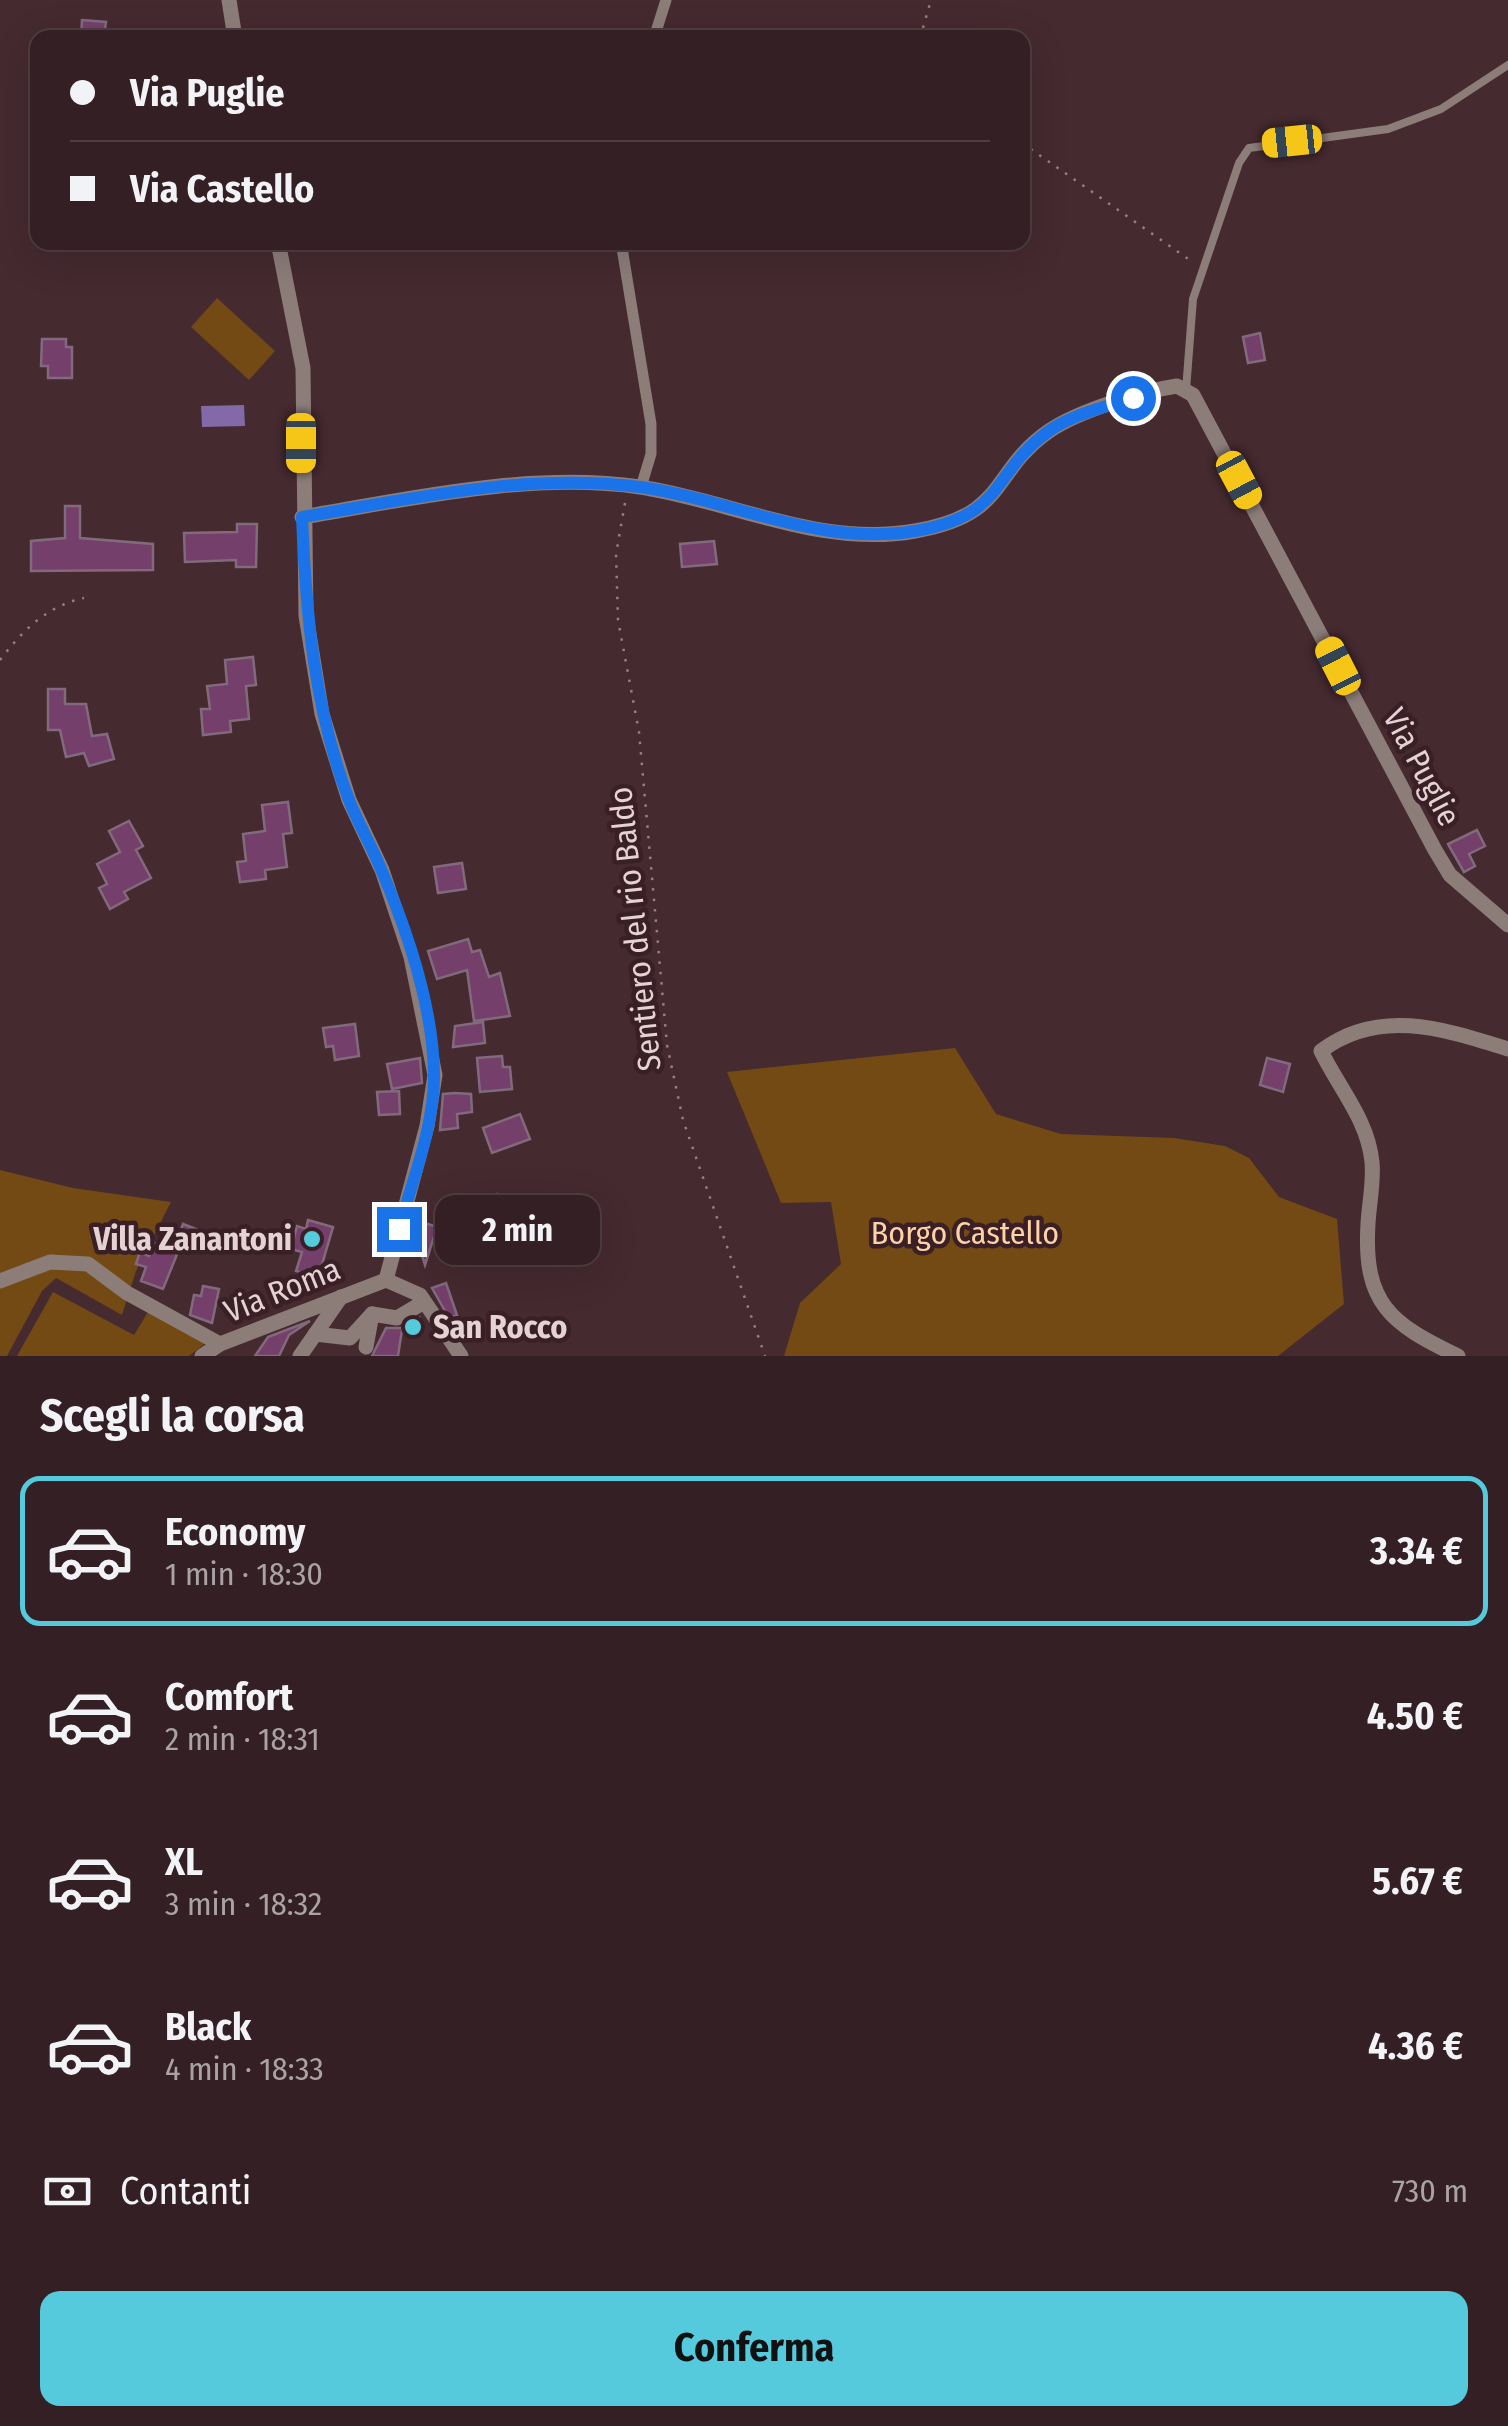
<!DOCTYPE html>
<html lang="it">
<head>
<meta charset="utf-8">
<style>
	:root { --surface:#342024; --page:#3c282c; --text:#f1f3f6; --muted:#a9a3a6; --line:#4e3e41; --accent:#54cadc }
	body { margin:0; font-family:"Fira Sans Condensed",sans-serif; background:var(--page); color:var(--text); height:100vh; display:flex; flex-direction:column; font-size:38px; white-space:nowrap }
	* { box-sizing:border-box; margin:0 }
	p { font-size:32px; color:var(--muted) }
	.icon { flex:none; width:55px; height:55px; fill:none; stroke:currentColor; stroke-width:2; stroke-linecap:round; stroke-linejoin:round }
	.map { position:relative; height:1356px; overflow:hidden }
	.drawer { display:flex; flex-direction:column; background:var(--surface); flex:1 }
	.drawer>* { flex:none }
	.guide { position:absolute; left:30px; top:30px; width:1000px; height:220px; border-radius:20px; box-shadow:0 10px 40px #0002,0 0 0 2px var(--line); display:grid; align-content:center; height:220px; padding:0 40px; background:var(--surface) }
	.end { position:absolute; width:45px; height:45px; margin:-22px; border:12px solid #1a73e8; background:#fff; box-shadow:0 0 0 5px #fff }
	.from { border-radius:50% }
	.bubble { position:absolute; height:70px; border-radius:20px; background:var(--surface); box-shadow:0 10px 40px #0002,0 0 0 2px var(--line); font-size:32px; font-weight:700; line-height:70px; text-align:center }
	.car { position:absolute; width:30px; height:60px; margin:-30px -15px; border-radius:12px; box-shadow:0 0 8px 2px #0007; background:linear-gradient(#f5c518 24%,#345 0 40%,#f5c518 0 76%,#345 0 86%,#f5c518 0) }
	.guide b { display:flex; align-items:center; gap:35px; height:95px; font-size:38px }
	.guide b+b { border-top:2px solid var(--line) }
	.guide i { width:25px; height:25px; background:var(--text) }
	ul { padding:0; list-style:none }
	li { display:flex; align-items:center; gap:30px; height:150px; margin:0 20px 15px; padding:0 20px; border:5px solid transparent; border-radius:20px }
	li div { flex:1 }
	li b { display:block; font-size:38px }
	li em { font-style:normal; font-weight:700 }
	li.active { border-color:var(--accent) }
	li>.icon { width:90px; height:90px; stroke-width:1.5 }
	h2 { padding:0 40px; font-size:45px; line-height:120px }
	.pay { display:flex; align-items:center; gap:25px; height:110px; padding:0 40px; font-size:38px }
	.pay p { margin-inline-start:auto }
	.button { display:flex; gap:20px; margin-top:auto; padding:20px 40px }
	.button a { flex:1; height:115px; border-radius:20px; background:var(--accent); color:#111; font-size:40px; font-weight:700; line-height:115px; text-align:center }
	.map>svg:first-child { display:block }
	.green { fill:#734914 }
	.water { fill:#8369a7 }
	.building { fill:#753f6c; stroke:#826a7d; stroke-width:2.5 }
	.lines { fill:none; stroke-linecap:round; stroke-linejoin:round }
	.path { stroke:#968084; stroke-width:2.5; stroke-dasharray:2.5 8; stroke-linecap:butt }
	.service { stroke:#8c7d79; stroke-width:8 }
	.pedestrian { stroke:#8c7d79; stroke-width:11 }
	.minor { stroke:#8c7d79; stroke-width:15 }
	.route { stroke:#1a73e8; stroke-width:12 }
	.poi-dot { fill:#54cadc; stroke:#3a2026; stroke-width:4 }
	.labels { text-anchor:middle; stroke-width:9; stroke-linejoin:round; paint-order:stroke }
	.street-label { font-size:32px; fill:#e4d2d5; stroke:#3a2026 }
	.park-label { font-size:32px; fill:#fed2a5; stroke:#3a2026 }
	.poi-label { font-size:32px; font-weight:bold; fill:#e4d2d5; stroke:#3a2026; text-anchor:end }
</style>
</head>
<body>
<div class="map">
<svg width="1508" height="1356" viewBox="0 0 1508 1356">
	<rect width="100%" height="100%" fill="#452a30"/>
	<g class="green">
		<polygon points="217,298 275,351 249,380 191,327"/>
		<polygon points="955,1048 996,1114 1061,1134 1174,1138 1225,1146 1249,1158 1279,1197 1337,1219 1344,1304 1278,1356 784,1356 800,1303 841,1264 831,1202 781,1203 727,1072"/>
		<polygon points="0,1170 73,1188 171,1202 136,1271 122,1315 56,1278 42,1291 7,1356 0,1356"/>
		<polygon points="53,1292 134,1335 148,1312 207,1342 189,1356 17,1356"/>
	</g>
	<polygon class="water" points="244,405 245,426 202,427 201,406"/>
	<g class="building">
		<polygon points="82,20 106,22 104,38 81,38"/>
		<polygon points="1260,333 1265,360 1248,363 1243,337"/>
		<polygon points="42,339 66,339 66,347 72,347 72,378 48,378 48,366 41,366"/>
		<polygon points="65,506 80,506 80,538 153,544 153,570 31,571 31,541 65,538"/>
		<polygon points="237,524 257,524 256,567 236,567 236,560 185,562 184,533 237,532"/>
		<polygon points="714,541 717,564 682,567 680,544"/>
		<polygon points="253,657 256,685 246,686 249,719 230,721 231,732 203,735 201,709 210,709 207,686 227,684 225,660"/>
		<polygon points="48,689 65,689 65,704 86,704 92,736 107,734 114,759 89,766 84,753 66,757 60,730 48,730"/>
		<polygon points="288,802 292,833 283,834 287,867 265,870 266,879 240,882 237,862 246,861 243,834 265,831 262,805"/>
		<polygon points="129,821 143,846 136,850 151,878 124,892 128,899 110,909 99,888 107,884 97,864 120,852 109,831"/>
		<polygon points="1477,830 1485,846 1469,854 1475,866 1464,872 1448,844"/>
		<polygon points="462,863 466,889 438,893 434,867"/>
		<polygon points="468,939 472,952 480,950 489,977 500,973 510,1016 474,1021 467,970 437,979 428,951"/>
		<polygon points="483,1022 485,1043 453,1047 455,1026"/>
		<polygon points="355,1024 359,1056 335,1060 333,1046 326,1047 323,1028"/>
		<polygon points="502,1056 503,1067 510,1067 512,1089 480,1092 477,1058"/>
		<polygon points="420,1058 422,1083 392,1089 387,1064"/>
		<polygon points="1267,1058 1290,1064 1283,1092 1260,1085"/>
		<polygon points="399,1091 400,1114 379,1115 377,1092"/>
		<polygon points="455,1093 471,1094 472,1112 457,1114 458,1128 440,1130 443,1094"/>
		<polygon points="520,1114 530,1139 492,1153 483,1128"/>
		<polygon points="497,1194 514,1214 466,1255 443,1228 455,1217 462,1225"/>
		<polygon points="308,1220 333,1227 318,1278 296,1271 302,1252 291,1249 297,1226 306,1229"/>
		<polygon points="422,1222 437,1227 425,1265 417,1240"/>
		<polygon points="183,1224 201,1231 194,1247 182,1242 163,1289 141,1281 146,1267 136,1264 140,1252 149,1256 154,1243 165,1247 170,1236 178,1239"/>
		<polygon points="446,1283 457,1315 449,1318 432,1288"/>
		<polygon points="203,1286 219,1289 212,1323 190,1315 194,1295 201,1296"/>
		<polygon points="419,1318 418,1331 402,1330 398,1356 372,1356 386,1328 402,1328"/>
		<polygon points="310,1321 289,1335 279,1356 255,1356 268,1337"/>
	</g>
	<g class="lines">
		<g class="path">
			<polyline points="920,38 931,0"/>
			<polyline points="1022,143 1194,263"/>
			<polyline points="625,503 616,554 618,620 639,732 667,1045 683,1120 765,1356"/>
			<path d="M 0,660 C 23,630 47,606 84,598"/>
		</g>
		<polyline class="service" points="1186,390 1193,299 1239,163 1249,148 1388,129 1441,109 1508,65"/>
		<g class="pedestrian">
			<polyline points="654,38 666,0"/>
			<polyline points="621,242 651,424 651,454 641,487"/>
		</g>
		<g class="minor">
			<polyline points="229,0 235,38"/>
			<polyline points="278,242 303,368 306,616 322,714 349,800 382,870 411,957 435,1075 427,1126 386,1280"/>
			<path d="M 302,517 C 410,499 530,471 640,487 C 732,501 820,548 915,531 C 1009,515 990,472 1049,431 C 1078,411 1143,391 1177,386 L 1193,395 L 1435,850 L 1450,875 L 1508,925"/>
			<polyline points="0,1281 50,1262 88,1264 127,1293 220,1344"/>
			<polyline points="315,1334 350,1338 372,1314 397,1318 424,1302"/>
			<polyline points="366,1347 372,1314"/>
			<polyline points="202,1356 220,1344 386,1280 420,1295 461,1356"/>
			<polyline points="300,1356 341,1297"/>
			<path d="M 1458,1356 C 1391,1324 1363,1304 1368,1224 C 1369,1204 1374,1182 1372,1162 C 1368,1120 1339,1088 1321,1051 C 1379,1007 1444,1029 1508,1049"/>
		</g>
	</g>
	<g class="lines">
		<path class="route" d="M 399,1229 C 412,1181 435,1125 434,1074 C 433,1007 407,930 381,869 C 371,845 358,823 349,800 C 314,708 306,614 302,517 C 411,499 529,472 640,487 C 732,500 819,547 915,531 C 1008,515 990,473 1049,431 C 1073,414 1106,407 1133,398"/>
	</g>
	<g class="poi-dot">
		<circle cx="312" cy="1239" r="10"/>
		<circle cx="413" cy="1327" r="10"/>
	</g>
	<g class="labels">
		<g class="street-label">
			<text transform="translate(1422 767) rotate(62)" y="11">Via Puglie</text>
			<text transform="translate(635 929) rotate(-96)" y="11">Sentiero del rio Baldo</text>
			<text transform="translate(282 1290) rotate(-22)" y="11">Via Roma</text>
		</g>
		<g class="park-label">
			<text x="965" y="1244">Borgo Castello</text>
		</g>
		<g class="poi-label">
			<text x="292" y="1250">Villa Zanantoni</text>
			<text x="433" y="1338" text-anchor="start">San Rocco</text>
		</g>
	</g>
</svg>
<i class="end from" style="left:1133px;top:398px"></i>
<i class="end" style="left:399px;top:1229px"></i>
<div class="bubble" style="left:435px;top:1195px;width:165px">2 min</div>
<i class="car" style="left:1292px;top:141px;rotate:264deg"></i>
<i class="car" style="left:301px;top:443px;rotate:180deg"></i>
<i class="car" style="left:1239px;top:480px;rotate:152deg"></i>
<i class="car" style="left:1338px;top:666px;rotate:333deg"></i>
<div class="guide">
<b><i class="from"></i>Via Puglie</b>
<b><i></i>Via Castello</b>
</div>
</div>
<section class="drawer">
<h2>Scegli la corsa</h2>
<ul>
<li class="active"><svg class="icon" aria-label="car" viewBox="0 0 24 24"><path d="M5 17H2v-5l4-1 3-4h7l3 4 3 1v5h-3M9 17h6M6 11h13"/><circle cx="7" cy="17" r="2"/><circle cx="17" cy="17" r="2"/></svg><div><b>Economy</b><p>1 min · 18:30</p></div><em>3.34 €</em></li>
<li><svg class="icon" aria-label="car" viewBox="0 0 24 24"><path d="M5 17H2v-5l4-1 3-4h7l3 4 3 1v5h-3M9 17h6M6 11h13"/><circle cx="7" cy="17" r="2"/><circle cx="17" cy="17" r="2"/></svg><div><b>Comfort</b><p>2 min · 18:31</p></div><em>4.50 €</em></li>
<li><svg class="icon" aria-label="car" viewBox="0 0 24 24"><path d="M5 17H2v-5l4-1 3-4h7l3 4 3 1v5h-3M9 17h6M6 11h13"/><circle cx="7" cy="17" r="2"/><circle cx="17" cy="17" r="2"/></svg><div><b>XL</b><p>3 min · 18:32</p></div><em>5.67 €</em></li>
<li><svg class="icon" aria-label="car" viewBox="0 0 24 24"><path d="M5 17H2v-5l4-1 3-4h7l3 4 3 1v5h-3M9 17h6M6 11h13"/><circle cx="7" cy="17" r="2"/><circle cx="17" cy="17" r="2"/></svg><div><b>Black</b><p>4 min · 18:33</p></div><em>4.36 €</em></li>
</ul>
<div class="pay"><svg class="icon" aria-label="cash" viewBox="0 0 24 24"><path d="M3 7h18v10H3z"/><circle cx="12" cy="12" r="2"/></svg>Contanti<p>730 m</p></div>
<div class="button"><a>Conferma</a></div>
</section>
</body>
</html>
